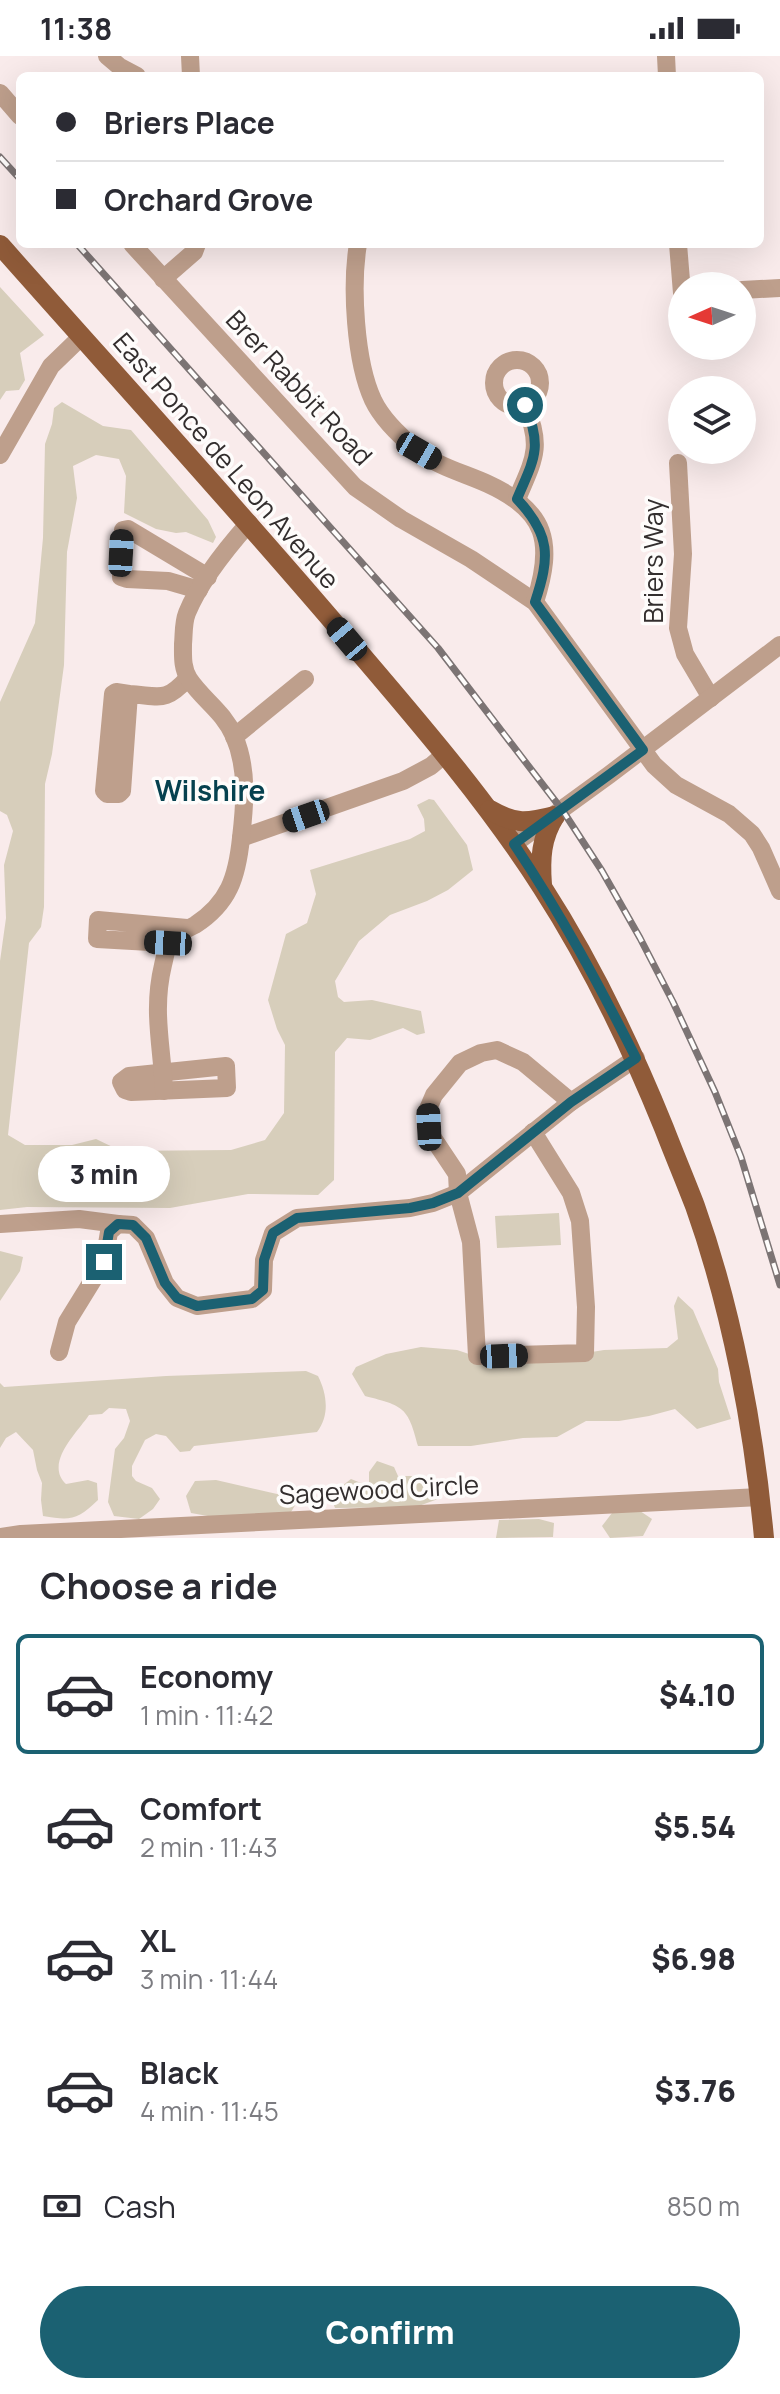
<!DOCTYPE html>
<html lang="en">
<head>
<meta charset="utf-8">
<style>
	:root { --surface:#fff; --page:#f2f2f3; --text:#2b2b33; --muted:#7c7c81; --line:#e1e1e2; --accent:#1b6172 }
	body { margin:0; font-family:Manrope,sans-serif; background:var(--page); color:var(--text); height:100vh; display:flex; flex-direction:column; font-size:30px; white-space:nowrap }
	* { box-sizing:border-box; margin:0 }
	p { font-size:26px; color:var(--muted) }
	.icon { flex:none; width:44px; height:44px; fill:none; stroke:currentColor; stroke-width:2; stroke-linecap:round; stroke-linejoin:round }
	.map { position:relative; height:1482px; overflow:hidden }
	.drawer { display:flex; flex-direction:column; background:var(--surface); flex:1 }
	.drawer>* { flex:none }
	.hud { position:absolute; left:16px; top:16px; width:748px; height:176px; border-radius:12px; box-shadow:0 8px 32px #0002; display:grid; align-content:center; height:176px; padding:0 40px; background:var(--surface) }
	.needle { width:52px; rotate:267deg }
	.buttons { position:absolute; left:668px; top:216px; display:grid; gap:16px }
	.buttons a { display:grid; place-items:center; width:88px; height:88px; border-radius:50%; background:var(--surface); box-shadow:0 8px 32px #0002; font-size:40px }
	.end { position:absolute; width:36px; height:36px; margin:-18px; border:10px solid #1b6172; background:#fff; box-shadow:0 0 0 4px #fff }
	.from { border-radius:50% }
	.bubble { position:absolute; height:56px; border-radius:28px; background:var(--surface); box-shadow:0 8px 32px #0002; font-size:26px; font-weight:800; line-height:56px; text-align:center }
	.car { position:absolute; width:24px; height:48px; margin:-24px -12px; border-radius:10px; box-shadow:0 0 6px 2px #0007; background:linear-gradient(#222 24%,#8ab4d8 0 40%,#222 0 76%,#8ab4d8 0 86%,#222 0) }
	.hud b { display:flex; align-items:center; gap:28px; height:76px; font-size:30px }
	.hud b+b { border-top:2px solid var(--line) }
	.hud i { width:20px; height:20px; background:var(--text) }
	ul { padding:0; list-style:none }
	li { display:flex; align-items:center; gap:24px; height:120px; margin:0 16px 12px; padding:0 24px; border:4px solid transparent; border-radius:12px }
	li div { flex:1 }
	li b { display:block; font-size:30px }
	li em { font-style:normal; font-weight:800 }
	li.active { border-color:var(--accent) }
	li>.icon { width:72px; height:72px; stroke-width:1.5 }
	h2 { padding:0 40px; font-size:36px; line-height:96px }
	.pay { display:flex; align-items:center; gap:20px; height:88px; padding:0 40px; font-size:30px }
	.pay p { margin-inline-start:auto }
	.button { display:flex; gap:16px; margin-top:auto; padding:16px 40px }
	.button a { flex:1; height:92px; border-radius:48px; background:var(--accent); color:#fff; font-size:32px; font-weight:800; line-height:92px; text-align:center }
	.status { display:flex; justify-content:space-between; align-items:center; height:56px; padding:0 40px; background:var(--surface); direction:ltr }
	.status svg { height:22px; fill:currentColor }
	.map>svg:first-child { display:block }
	.green { fill:#d7cebb }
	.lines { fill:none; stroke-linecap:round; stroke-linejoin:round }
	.minor { stroke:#be9f8c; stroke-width:18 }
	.major { stroke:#905b39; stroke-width:20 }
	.rail-casing { stroke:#7c7474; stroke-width:7 }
	.rail { stroke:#fefcfb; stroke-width:4; stroke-dasharray:12; stroke-linecap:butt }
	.route { stroke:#1b6172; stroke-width:10 }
	.labels { text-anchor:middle; stroke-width:7; stroke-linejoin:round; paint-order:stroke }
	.street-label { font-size:26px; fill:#332e2e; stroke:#fefcfb }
	.neighbourhood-label { font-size:28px; font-weight:bold; fill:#06414f; stroke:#fefcfb }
</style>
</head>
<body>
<div class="status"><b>11:38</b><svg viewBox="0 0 49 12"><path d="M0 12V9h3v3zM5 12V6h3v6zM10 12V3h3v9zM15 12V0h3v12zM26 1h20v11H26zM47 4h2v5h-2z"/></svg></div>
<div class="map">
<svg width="780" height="1482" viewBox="0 0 780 1482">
	<rect width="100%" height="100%" fill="#f9ebeb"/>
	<g class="green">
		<polygon points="0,231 44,279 20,297 25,324 19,334 6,335 0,344"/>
		<polygon points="62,346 103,370 131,374 208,464 216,481 213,487 186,476 176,477 156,473 124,457 126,420 119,403 96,399 73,410 77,442 67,496 64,609 52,698 45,728 44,851 41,871 29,887 8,1079 25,1089 72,1089 96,1083 121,1095 231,1094 265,1084 284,1057 285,989 277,973 268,944 286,878 307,867 316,838 310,814 410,783 425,775 424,763 417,749 429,743 434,744 467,789 473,814 448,834 427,845 390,859 359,885 335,925 338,941 344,946 372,944 421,955 425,977 417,979 403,972 370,984 347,982 335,996 334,1124 318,1139 248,1138 170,1152 27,1151 0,1154 0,905 6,862 4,809 13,775 7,759 0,755 0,646 35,567 43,482 45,388 52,368 54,352"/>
		<polygon points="559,1157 561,1189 497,1192 495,1160"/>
		<polygon points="0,1195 23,1201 20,1215 0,1245"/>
		<path d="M 678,1240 L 693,1254 L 718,1313 L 719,1326 L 731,1363 L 697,1373 L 675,1353 L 649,1360 L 619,1365 L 586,1365 L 557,1381 L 523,1382 L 471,1390 L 418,1390 C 408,1351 404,1350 365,1340 L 352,1318 L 356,1311 L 386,1298 L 421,1291 L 457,1294 L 505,1310 L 604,1294 L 667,1292 L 678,1283 L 674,1250 Z"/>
		<path d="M 306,1315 L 318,1320 C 327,1338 330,1359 317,1376 L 194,1390 L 190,1395 L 180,1396 L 166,1380 L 156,1378 L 145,1384 L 132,1410 L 132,1420 L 136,1425 L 152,1432 L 160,1443 L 153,1453 L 139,1463 L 114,1460 L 108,1446 L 115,1393 L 124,1382 L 130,1365 L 126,1353 L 109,1352 L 102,1358 L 89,1359 C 77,1377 44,1407 66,1428 L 88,1424 L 97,1427 L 98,1444 C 77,1464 71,1465 43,1460 L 41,1444 L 42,1427 L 37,1414 L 33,1394 L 16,1376 L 6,1382 L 0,1392 L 0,1327 L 4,1331 L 166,1320 Z"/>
		<polygon points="377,1405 394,1411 398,1420 418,1420 437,1428 438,1443 416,1451 335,1452 330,1439 351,1423 361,1427 369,1426 369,1416"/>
		<polygon points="216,1424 299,1443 291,1456 219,1462 191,1457 186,1440 195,1425"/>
		<polygon points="637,1453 652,1463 643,1480 610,1482 602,1470 612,1457"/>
		<polygon points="539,1463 554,1467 553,1481 496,1482 499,1464"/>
	</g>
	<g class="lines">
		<g class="minor">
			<polyline points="107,0 120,11 137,20"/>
			<polyline points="190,0 191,20"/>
			<polyline points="666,0 667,20"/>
			<polyline points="0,37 20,60"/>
			<polyline points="132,188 355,431 401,463 471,503 535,546 654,709 676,729 729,758 752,778 761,792 780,835"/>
			<path d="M 358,188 C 351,230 355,305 373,344 C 382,363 401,381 417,394 C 438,411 464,417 488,428 C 547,455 554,487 535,546"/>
			<polyline points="678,188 682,237"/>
			<polyline points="163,223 194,196 197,188"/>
			<polyline points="742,234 780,232"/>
			<circle cx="517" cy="327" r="23"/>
			<polyline points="0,399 51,310 81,281"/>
			<polyline points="678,407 683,498 678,572 685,598 711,642"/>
			<path d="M 517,443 C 534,403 543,391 525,349"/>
			<polyline points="199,534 168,525 127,523 121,521 123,474 128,473 208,521"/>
			<path d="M 129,638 L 116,636 L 113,638 L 104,735 L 107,738 L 119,738 L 122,735 L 129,638 C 161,640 165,647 188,622"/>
			<polyline points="234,681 305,623"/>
			<polyline points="241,782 403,725 431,710 445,698"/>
			<polyline points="514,788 609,719 780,589"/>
			<polyline points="168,887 97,883 98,864 187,872"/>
			<polygon points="226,1010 227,1032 131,1036 125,1034 121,1026 129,1020"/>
			<path d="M 164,1035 C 162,989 152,955 163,909 C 165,901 166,892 170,885 C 176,876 186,874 195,869 C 229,847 237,821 241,782 C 245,748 248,712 234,680 C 223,655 203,644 189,623 C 182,612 183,600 183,588 C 184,578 183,567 187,557 C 200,525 226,493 249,467"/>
			<polyline points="533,1076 571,1137 580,1165 586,1251 585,1297 477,1300 471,1186 458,1137 457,1118 433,1082 429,1071 428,1053 434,1039 460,1007 481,997 497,994 523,1006 571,1046"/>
			<polyline points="0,1168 79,1163 118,1168"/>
			<polyline points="59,1296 67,1266 104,1206 109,1176 118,1168 133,1169 146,1182 165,1227 177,1242 197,1250 252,1243 263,1234 264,1204 273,1177 297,1162 410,1152 433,1147 458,1137 571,1046 636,1002"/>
			<polyline points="0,1481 21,1478 760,1441"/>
		</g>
		<g class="major">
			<path d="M 0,189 C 116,320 234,449 347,582 C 416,663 485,742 542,831 C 591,907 630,988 664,1072 C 674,1098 685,1124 695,1150 C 732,1254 754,1373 764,1482"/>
			<path d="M 490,754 C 516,769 527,767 555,760"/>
			<path d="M 542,829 C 540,803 541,782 555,760"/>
		</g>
		<g class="rail-casing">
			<g id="rail">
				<polyline points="0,101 20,123"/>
				<polyline points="77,188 438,592 563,755 602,815 640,882 673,946 715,1036 741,1101 780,1229"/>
			</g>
		</g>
		<use href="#rail" class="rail"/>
	</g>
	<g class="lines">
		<path class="route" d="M 104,1206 L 109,1176 L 118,1168 L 133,1169 L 146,1182 L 165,1227 L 177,1242 L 197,1250 L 252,1243 L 263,1234 L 264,1204 L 273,1177 L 297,1162 L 410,1152 L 433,1147 L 458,1137 L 571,1046 L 636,1002 C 598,927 561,858 514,788 L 643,694 L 535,546 C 550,501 551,479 517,443 C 534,403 543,392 525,349"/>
	</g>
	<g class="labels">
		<g class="street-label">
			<text transform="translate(299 332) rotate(47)" y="9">Brer Rabbit Road</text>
			<text transform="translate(226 405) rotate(49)" y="9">East Ponce de Leon Avenue</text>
			<text transform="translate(654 505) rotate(-90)" y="9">Briers Way</text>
			<text transform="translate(379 1434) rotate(-3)" y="9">Sagewood Circle</text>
		</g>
		<g class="neighbourhood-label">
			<text x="210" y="745">Wilshire</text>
		</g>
	</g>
</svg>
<div class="buttons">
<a><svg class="needle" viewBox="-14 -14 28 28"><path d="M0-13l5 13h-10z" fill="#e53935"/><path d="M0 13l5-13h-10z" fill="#7c7c81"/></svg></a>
<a><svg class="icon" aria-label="layers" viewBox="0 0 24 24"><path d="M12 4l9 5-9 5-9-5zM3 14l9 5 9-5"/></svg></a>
</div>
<i class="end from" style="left:525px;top:349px"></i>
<i class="end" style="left:104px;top:1206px"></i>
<div class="bubble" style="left:38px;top:1090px;width:132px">3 min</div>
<i class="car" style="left:419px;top:395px;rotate:120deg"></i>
<i class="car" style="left:121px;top:497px;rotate:3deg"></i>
<i class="car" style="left:347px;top:583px;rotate:320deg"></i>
<i class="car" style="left:306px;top:760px;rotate:251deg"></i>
<i class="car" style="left:168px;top:887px;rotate:273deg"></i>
<i class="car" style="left:429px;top:1071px;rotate:357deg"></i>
<i class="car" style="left:504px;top:1300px;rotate:88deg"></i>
<div class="hud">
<b><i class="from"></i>Briers Place</b>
<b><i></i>Orchard Grove</b>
</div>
</div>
<section class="drawer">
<h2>Choose a ride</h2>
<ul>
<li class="active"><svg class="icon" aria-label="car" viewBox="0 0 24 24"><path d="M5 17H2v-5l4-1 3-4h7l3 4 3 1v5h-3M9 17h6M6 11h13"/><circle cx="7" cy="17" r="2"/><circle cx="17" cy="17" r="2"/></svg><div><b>Economy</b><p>1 min · 11:42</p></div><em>$4.10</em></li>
<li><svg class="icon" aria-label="car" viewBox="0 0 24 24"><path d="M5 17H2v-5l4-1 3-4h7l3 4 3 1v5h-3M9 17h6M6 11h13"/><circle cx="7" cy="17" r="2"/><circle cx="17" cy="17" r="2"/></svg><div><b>Comfort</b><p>2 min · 11:43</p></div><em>$5.54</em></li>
<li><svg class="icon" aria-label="car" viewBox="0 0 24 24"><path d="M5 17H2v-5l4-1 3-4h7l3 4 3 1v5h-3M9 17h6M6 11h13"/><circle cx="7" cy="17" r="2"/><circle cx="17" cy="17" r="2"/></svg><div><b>XL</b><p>3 min · 11:44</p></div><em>$6.98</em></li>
<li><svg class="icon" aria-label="car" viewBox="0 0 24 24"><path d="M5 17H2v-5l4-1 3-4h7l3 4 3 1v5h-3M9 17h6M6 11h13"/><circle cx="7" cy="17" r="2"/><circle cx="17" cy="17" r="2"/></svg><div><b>Black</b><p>4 min · 11:45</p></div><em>$3.76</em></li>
</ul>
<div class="pay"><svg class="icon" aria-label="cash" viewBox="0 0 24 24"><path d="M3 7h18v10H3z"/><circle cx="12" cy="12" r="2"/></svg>Cash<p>850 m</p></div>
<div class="button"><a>Confirm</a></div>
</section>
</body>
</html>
